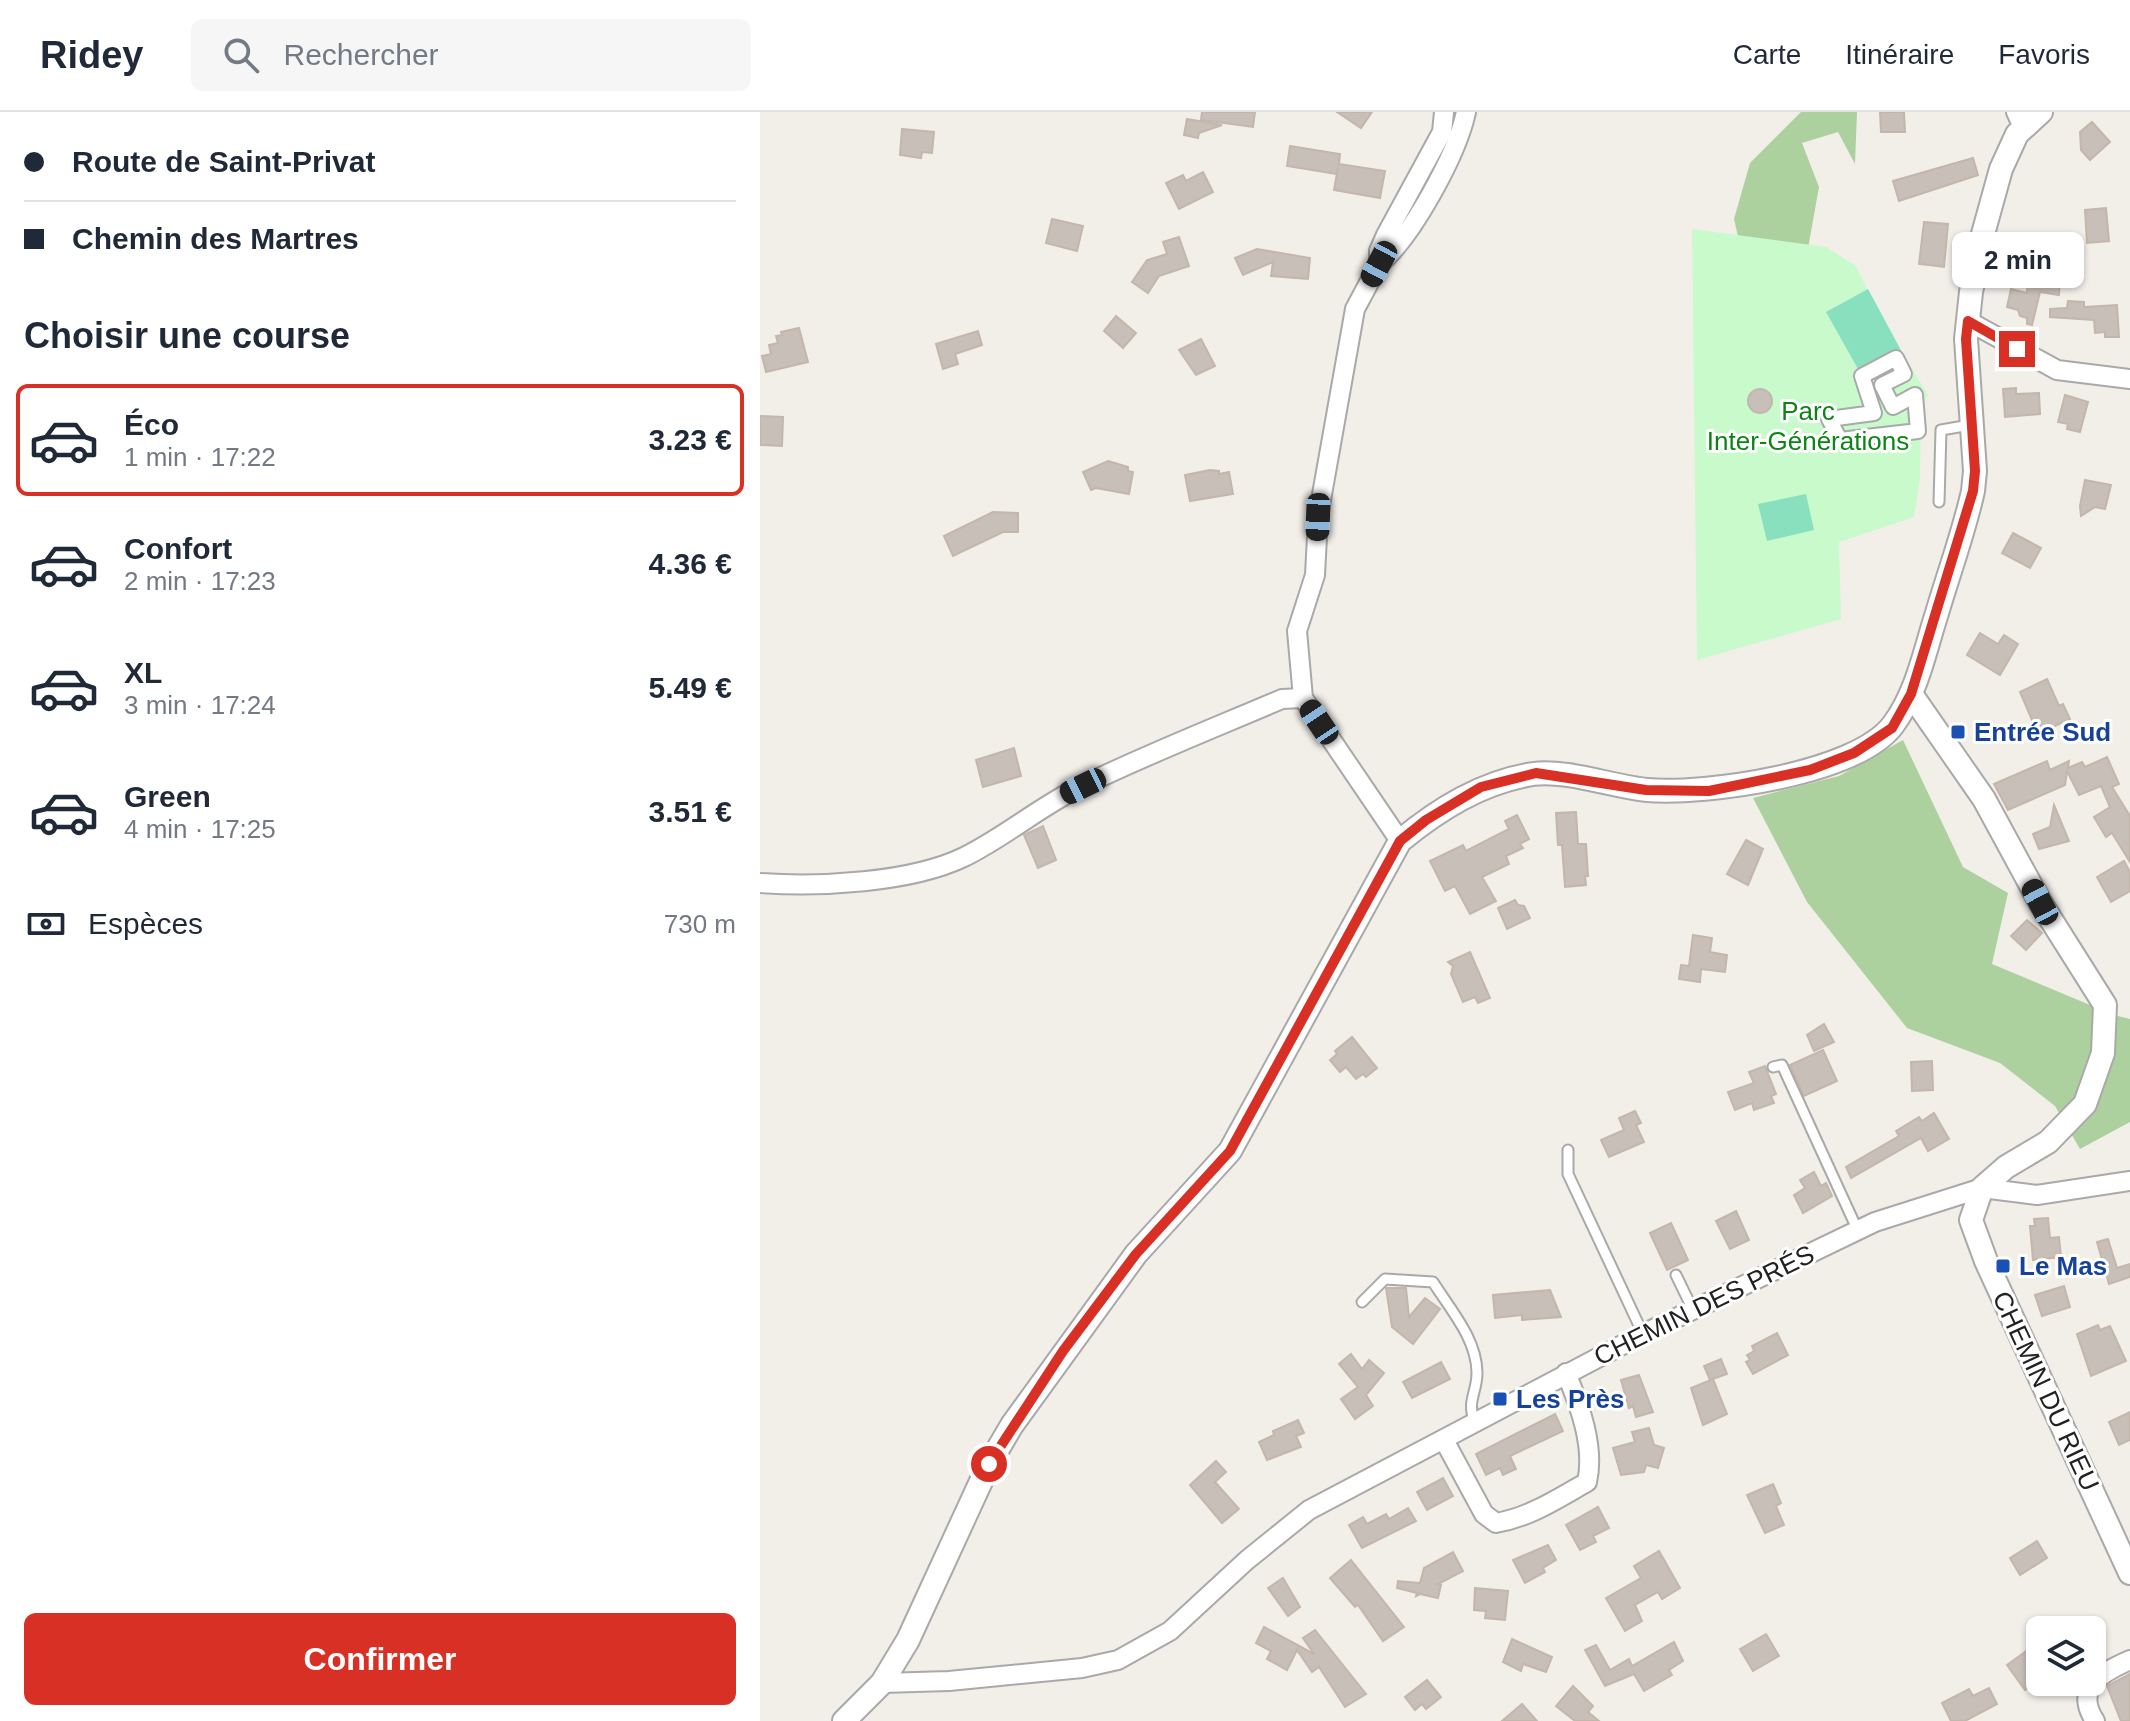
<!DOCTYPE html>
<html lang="fr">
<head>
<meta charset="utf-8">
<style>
	:root { --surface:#fff; --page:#f6f6f7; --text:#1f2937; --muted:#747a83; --line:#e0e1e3; --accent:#d93025 }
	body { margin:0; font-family:Helvetica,sans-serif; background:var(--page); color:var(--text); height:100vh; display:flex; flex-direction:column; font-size:30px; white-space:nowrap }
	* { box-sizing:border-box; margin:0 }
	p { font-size:26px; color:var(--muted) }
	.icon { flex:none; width:44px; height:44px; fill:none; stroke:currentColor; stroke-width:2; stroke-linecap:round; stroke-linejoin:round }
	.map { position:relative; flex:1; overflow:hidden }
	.drawer { display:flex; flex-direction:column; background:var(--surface); width:760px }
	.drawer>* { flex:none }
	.hud { display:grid; align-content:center; height:176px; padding:0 24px; background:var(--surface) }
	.fabs { position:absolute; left:1266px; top:1504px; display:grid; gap:16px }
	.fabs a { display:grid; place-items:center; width:80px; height:80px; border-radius:12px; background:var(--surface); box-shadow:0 2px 6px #0004; font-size:40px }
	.end { position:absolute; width:36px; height:36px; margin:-18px; border:10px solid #d93025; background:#fff; box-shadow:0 0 0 4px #fff }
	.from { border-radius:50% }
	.bubble { position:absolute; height:56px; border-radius:12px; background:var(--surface); box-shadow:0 2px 6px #0004; font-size:26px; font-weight:700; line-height:56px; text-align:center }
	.car { position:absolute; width:24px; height:48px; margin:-24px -12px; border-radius:10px; box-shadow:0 0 6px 2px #0007; background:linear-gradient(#222 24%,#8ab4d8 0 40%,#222 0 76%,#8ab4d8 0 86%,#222 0) }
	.hud b { display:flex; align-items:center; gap:28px; height:76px; font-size:30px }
	.hud b+b { border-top:2px solid var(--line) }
	.hud i { width:20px; height:20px; background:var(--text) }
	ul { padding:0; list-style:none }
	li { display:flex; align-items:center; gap:24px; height:112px; margin:0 16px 12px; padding:0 8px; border:4px solid transparent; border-radius:12px }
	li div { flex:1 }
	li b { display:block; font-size:30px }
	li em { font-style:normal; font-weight:700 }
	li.active { border-color:var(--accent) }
	li>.icon { width:72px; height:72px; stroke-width:1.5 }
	h2 { padding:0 24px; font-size:36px; line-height:96px }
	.pay { display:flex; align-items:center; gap:20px; height:88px; padding:0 24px; font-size:30px }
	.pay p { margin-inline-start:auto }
	.button { display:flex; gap:16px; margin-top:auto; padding:16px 24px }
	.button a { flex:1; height:92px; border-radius:12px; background:var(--accent); color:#fff; font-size:32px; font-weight:700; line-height:92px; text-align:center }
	header { display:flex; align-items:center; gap:48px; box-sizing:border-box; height:112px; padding:0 40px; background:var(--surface); border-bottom:2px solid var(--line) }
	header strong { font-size:38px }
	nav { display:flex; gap:44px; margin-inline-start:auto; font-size:28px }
	.search { width:560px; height:72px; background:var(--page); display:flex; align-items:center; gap:20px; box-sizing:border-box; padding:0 28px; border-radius:12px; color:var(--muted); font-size:30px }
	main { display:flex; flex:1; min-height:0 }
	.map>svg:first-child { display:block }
	.forest { fill:#add19e }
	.park { fill:#c8facc }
	.pitch { fill:#88e0be }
	.building { fill:#c7bfb8; stroke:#c4b6ab; stroke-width:2 }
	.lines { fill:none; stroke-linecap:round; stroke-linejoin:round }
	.service-casing { stroke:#a9a9a9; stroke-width:13 }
	.pedestrian-casing { stroke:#a9a9a9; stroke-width:18 }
	.minor-casing { stroke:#a9a9a9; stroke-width:22 }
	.tertiary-casing { stroke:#a9a9a9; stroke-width:26 }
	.service { stroke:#fff; stroke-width:9 }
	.pedestrian { stroke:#fff; stroke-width:14 }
	.minor { stroke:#fff; stroke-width:18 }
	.tertiary { stroke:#fff; stroke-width:22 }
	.route { stroke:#d93025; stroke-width:10 }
	.transit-dot { fill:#1a4fb4; stroke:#fff; stroke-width:3 }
	.labels { text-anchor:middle; stroke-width:6; stroke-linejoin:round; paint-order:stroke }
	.park-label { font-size:26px; fill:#0c8416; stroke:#fff }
	.transit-label { font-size:26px; font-weight:bold; fill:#164399; stroke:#fff; text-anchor:start }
	.street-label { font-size:26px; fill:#222; stroke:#fff }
</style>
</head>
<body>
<header>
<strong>Ridey</strong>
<div class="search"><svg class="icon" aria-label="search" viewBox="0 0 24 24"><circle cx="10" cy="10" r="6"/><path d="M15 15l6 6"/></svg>Rechercher</div>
<nav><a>Carte</a><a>Itinéraire</a><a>Favoris</a></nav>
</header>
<main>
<section class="drawer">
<div class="hud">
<b><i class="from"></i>Route de Saint-Privat</b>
<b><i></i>Chemin des Martres</b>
</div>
<h2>Choisir une course</h2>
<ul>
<li class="active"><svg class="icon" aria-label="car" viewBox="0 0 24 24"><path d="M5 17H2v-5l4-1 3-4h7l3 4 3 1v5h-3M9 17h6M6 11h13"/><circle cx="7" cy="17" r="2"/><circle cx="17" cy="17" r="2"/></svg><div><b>Éco</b><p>1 min · 17:22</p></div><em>3.23 €</em></li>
<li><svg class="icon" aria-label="car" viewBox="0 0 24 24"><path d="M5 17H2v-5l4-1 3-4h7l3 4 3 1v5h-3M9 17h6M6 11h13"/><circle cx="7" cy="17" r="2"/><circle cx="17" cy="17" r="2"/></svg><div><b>Confort</b><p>2 min · 17:23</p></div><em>4.36 €</em></li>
<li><svg class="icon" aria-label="car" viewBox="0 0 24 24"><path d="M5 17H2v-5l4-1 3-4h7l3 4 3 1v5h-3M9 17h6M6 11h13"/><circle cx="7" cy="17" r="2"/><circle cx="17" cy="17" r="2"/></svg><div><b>XL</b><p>3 min · 17:24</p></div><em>5.49 €</em></li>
<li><svg class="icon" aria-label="car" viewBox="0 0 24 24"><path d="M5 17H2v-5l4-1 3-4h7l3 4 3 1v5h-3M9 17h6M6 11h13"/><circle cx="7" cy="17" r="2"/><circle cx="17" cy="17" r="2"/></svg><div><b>Green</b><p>4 min · 17:25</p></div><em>3.51 €</em></li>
</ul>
<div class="pay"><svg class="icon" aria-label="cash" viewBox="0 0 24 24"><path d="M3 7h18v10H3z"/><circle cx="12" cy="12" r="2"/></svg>Espèces<p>730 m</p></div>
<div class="button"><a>Confirmer</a></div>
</section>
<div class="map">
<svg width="1370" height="1609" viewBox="0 0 1370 1609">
	<rect width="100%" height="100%" fill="#f2efe9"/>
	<g class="forest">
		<polygon points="1041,0 1097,0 1095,52 1078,20 1042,31 1059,75 1047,142 1000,220 974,107 990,51"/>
		<polygon points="1143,628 1203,755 1248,781 1232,852 1354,903 1370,907 1370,1010 1320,1037 1295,994 1240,951 1147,916 1047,790 993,686 1079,664"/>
	</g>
	<polygon class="park" points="932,117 1066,135 1096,154 1139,244 1143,242 1168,283 1161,294 1160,367 1154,405 1079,430 1081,507 937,548"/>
	<g class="pitch">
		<polygon points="1108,177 1143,242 1102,264 1066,200"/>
		<polygon points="1046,382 1054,418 1007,429 998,392"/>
	</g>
	<g class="building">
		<polygon points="442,0 495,0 493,15 441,8"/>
		<polygon points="577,0 612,0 601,16"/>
		<polygon points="1120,0 1144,0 1145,20 1121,20"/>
		<polygon points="427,7 462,13 439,21 438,26 424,23"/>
		<polygon points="1332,10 1350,30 1330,48 1321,38 1320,20"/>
		<polygon points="142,17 174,20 172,41 162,40 161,46 140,43"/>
		<polygon points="530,34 580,42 579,52 625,59 620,86 574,78 578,56 577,62 527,54"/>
		<polygon points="1213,46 1218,63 1139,89 1133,69"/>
		<polygon points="443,60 453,80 419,97 406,71 423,63 426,69"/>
		<polygon points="1346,96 1349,129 1327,131 1325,98"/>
		<polygon points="292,107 323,114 317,139 286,131"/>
		<polygon points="1164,110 1188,112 1184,155 1159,152"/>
		<polygon points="419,125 429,154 399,164 388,181 372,170 387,148 407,142 403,130"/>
		<polygon points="1276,131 1292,132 1292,149 1301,149 1299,183 1280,180 1272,213 1267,212 1267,206 1260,204 1258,198 1247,195 1251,177 1267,181 1268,153 1275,153"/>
		<polygon points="497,137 550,146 548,167 511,164 513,150 483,163 475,146"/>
		<polygon points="1308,189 1324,190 1324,195 1357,193 1359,225 1345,225 1345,220 1335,221 1334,208 1290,205 1290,197 1307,196"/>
		<polygon points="356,204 376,221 363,236 344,219"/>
		<polygon points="39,216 48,250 6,260 2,244 11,242 9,233 18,231 16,224 22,223 21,220"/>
		<polygon points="218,219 222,233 195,242 198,252 183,257 176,232"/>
		<polygon points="441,227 455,254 436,263 419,238"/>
		<polygon points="1256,276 1256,282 1279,281 1280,302 1245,305 1243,277"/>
		<circle cx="1000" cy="289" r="12"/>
		<polygon points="1305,283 1328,290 1320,320 1307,317 1308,312 1298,310"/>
		<polygon points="0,304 23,305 22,334 0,333"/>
		<polygon points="348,349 368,355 368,359 373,360 369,382 336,376 331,378 323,360"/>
		<polygon points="450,358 459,359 459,362 469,360 473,382 430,389 425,363"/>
		<polygon points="1325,368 1351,373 1345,397 1335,395 1321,404 1320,394"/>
		<polygon points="233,400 258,401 258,420 243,420 193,444 184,424"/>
		<polygon points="1253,421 1281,436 1270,456 1242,441"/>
		<polygon points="1220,521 1238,532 1244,523 1258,532 1240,563 1207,543"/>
		<polygon points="1287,567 1299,594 1303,592 1310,607 1278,622 1260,580"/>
		<polygon points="254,636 261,664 223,675 216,648"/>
		<polygon points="1347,645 1359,672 1352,675 1370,704 1370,750 1352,721 1346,725 1334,705 1350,695 1341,674 1319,683 1307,659 1305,673 1248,698 1234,672 1287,649 1290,658 1309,649 1308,656 1322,650 1325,655"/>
		<polygon points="1294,693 1309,729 1279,737 1273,722 1290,715"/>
		<polygon points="816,700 818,732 826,732 828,764 825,764 826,773 805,775 802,733 798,733 796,701"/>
		<polygon points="757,703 769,727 760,732 763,736 746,744 749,752 722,765 736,789 710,802 695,774 685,779 670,749 703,733 706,739 749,717 745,709"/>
		<polygon points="283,714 296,748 278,756 264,723"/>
		<polygon points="986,728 1003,737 988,773 967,762"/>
		<polygon points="1364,749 1370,760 1370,779 1351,790 1337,765"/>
		<polygon points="755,788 758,793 764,794 770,806 747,817 738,796"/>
		<polygon points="1267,808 1282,821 1266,838 1251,824"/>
		<polygon points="933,823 952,826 950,840 967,843 965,860 941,857 940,870 919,867 921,853 929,854"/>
		<polygon points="710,840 730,886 718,891 715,885 703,890 691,862 693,854 688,850"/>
		<polygon points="1064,912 1074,930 1054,939 1047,923"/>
		<polygon points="592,925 617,956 606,965 603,962 596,967 586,955 580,960 570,948 577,942 575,939"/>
		<polygon points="1063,938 1077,969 1044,984 1030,953"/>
		<polygon points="1172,949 1173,978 1152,979 1151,950"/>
		<polygon points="1005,954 1016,982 1011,984 1014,991 994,998 992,991 975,998 968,980 994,971 989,960"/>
		<polygon points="875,999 881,1011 876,1013 884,1030 849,1045 841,1028 864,1018 859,1006"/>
		<polygon points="1174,1001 1189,1027 1168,1039 1161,1026 1091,1066 1086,1055 1139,1024 1136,1019 1159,1005 1162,1009"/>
		<polygon points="1054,1060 1061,1074 1066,1071 1072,1084 1043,1101 1034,1083 1045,1076 1040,1068"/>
		<polygon points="976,1099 989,1128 970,1137 956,1109"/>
		<polygon points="1288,1106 1290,1126 1299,1125 1301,1145 1273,1148 1270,1114 1275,1114 1274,1107"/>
		<polygon points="911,1111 928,1148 907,1158 890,1121"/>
		<polygon points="1348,1127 1357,1156 1370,1152 1370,1165 1349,1172 1337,1130"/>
		<polygon points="1304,1174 1310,1195 1282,1204 1275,1183"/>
		<polygon points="626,1176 646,1176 649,1205 665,1186 680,1197 653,1232 632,1215"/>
		<polygon points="790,1178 801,1205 762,1208 762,1203 735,1206 733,1183"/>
		<polygon points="1338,1213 1340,1218 1350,1214 1366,1249 1331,1264 1317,1222"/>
		<polygon points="1017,1221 1028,1243 993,1262 986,1250 990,1248 987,1243 994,1239 992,1234"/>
		<polygon points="591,1242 602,1257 609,1248 624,1261 606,1283 613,1294 595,1307 581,1287 598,1275 579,1252"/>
		<polygon points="961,1247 967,1262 950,1268 944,1254"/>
		<polygon points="681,1250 690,1267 652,1286 643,1270"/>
		<polygon points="879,1263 893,1300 876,1305 873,1294 869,1296 861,1268"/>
		<polygon points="953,1267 967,1302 943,1313 931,1276"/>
		<polygon points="1370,1300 1370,1328 1359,1333 1349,1310"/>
		<polygon points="795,1302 803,1319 750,1344 756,1357 743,1363 740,1356 726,1363 716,1342"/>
		<polygon points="538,1308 544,1321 536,1324 541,1335 507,1348 499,1330 514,1323 513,1319"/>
		<polygon points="889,1316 894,1333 904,1336 898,1356 886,1353 884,1360 861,1363 853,1336 875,1330 872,1320"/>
		<polygon points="456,1349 466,1360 455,1370 479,1397 462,1411 430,1373"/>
		<polygon points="683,1366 693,1384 667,1398 657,1380"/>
		<polygon points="1013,1372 1021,1391 1016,1394 1024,1413 1005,1421 987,1383"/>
		<polygon points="838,1395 849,1416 833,1424 836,1430 820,1438 806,1413"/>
		<polygon points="648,1396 656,1409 602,1436 589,1413 603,1405 607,1412 626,1402 629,1407"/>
		<polygon points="1277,1429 1287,1446 1260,1463 1250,1446"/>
		<polygon points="788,1433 796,1448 783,1456 785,1460 765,1471 753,1448"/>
		<polygon points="899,1439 920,1476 902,1487 898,1480 875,1493 882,1509 865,1519 846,1486 881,1466 874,1454"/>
		<polygon points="693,1440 703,1459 678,1472 681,1473 678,1486 660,1482 656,1484 657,1481 637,1476 638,1469 660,1471 664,1456"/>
		<polygon points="591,1448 644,1515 623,1529 598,1493 595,1495 570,1466"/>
		<polygon points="523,1466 540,1495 528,1504 508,1476"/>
		<polygon points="715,1476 748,1479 745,1508 725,1506 726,1499 714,1498"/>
		<polygon points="504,1515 554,1542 543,1526 555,1518 606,1582 585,1595 559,1555 552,1560 537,1538 527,1558 507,1547 511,1539 496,1531"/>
		<polygon points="1006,1522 1019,1544 993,1559 980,1537"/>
		<polygon points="752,1527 792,1545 786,1560 763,1552 761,1559 743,1550"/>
		<polygon points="914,1530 923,1549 909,1558 912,1563 884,1579 874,1562 845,1574 825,1538 836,1533 850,1558 869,1547 872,1554"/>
		<polygon points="1272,1535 1280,1547 1280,1552 1273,1557 1280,1567 1265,1578 1247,1553"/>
		<polygon points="1370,1562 1370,1609 1361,1609 1347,1574"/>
		<polygon points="667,1568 681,1585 666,1597 662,1592 655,1598 645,1585"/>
		<polygon points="813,1574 833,1594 828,1600 839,1609 815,1609 796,1594"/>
		<polygon points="1229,1576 1237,1592 1205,1609 1191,1609 1182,1591 1209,1577 1213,1584"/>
		<polygon points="762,1592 777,1609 742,1609"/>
	</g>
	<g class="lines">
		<g class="service-casing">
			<g id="service">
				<polyline points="1179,390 1181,318 1210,313"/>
				<polyline points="1013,955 1022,953 1098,1119"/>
				<polyline points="808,1038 808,1062 883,1222"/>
				<polyline points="916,1163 933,1198"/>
				<path d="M 602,1190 L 625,1167 L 673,1170 C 690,1197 717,1227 717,1261 C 717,1281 706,1290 715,1310"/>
			</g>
		</g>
		<g class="pedestrian-casing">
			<polygon id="pedestrian" points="1136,246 1144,262 1122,273 1133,295 1155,283 1158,319 1080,328 1069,307 1114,301 1102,264"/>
		</g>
		<g class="minor-casing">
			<g id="minor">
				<polyline points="1256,0 1263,15"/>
				<path d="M 619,152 C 652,125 697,42 706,0"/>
				<polyline points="1208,209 1297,258 1370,267"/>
				<polyline points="640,729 543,586 537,519 555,463 558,405 595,197 619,152 619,139 626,123 682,20 684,0"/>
				<path d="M 0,771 C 59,775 150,771 204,745 C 245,725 279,695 320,675 C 385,643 454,616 522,587 L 543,586"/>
				<path d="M 684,1328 L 724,1402 L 736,1411 C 770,1405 797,1387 827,1370 C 835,1335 820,1294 806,1261"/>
				<polyline points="122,1571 189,1569 322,1556 358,1548 410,1519 487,1448 549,1398 883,1222 1115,1110 1222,1076 1277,1083 1370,1069"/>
				<path d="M 1335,1609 C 1313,1575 1343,1560 1370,1548"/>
			</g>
		</g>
		<g class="tertiary-casing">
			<g id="tertiary">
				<polyline points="1151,582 1224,687 1280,790 1345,893 1343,941 1325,992 1288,1030 1246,1055 1222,1076 1211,1108 1226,1149 1370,1461"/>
				<path d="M 84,1609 L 122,1571 L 148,1528 L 229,1352 L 252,1313 L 376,1142 L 470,1039 L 640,729 C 679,697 722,670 773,662 C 805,657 854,675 887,678 C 945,683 1096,662 1133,613 C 1157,581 1165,538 1177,501 C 1189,460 1204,420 1213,379 L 1215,359 L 1206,227 L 1211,180 L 1223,122 L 1241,57 L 1257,22 L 1281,0"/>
			</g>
		</g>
		<use href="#service" class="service"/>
		<use href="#pedestrian" class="pedestrian"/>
		<use href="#minor" class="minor"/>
		<use href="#tertiary" class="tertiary"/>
	</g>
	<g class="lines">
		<polyline class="route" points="229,1352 303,1239 376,1142 470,1039 640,729 666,708 721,675 776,661 886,678 949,679 1050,658 1094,641 1132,616 1151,582 1213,379 1215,359 1206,227 1208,209 1257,237"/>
	</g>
	<g class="transit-dot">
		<rect x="1190" y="612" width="16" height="16" rx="4"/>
		<rect x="1235" y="1146" width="16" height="16" rx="4"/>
		<rect x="732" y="1279" width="16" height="16" rx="4"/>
	</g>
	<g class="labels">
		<g class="park-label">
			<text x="1048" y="308">Parc<tspan x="1048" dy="30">Inter-Générations</tspan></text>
		</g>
		<g class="transit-label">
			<text x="1214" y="629">Entrée Sud</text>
			<text x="1259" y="1163">Le Mas</text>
			<text x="756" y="1296">Les Près</text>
		</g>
		<g class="street-label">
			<text transform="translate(944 1193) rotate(-26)" y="9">CHEMIN DES PRÉS</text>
			<text transform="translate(1286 1279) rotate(65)" y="9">CHEMIN DU RIEU</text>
		</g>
	</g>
</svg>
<div class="fabs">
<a><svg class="icon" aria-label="layers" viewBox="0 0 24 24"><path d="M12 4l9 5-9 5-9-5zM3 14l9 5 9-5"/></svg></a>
</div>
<i class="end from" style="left:229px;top:1352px"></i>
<i class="end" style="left:1257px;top:237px"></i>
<div class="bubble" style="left:1192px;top:120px;width:132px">2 min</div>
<i class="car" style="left:619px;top:152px;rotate:208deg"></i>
<i class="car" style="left:558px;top:405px;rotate:182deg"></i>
<i class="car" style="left:559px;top:610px;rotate:326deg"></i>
<i class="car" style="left:323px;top:674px;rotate:244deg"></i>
<i class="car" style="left:1280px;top:790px;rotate:332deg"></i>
</div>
</main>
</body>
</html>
